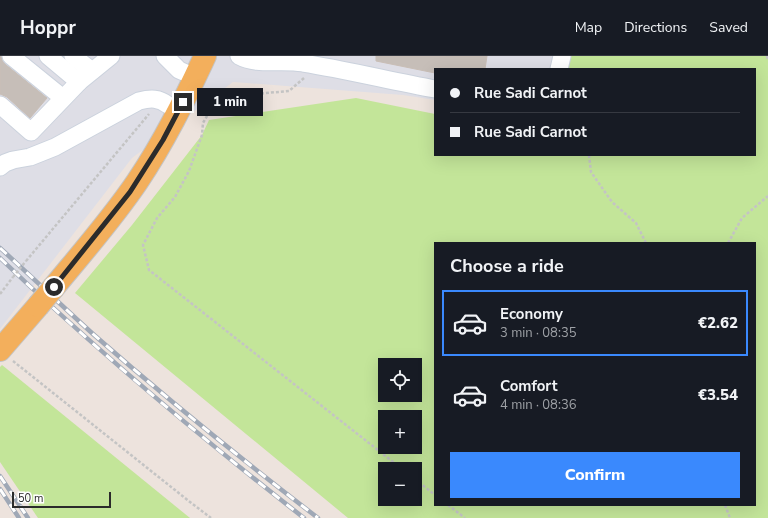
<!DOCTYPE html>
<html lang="en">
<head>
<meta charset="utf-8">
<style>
	:root { --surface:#171b24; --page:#242831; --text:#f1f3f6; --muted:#9ea1a6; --line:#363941; --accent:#3a89fd }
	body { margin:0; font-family:"Nunito Sans",sans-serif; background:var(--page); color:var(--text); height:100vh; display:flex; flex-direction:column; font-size:15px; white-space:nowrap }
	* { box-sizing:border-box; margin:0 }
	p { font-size:13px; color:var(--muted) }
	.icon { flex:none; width:22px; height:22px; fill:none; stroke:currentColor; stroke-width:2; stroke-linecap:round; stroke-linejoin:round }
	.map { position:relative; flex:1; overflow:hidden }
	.drawer { position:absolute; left:434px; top:186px; width:322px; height:264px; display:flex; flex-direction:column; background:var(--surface); border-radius:0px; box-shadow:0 4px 16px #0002 }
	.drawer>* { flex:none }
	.top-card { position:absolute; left:434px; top:12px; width:322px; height:88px; border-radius:0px; box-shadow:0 4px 16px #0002; display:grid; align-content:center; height:88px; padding:0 16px; background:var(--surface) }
	.controls { position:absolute; left:378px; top:302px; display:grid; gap:8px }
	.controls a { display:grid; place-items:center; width:44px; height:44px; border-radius:0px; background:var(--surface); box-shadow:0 4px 16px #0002; font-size:20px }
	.scale { position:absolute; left:12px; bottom:10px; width:99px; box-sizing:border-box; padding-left:4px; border:2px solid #2b2b2b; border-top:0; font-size:11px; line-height:14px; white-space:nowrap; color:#2b2b2b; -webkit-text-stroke:3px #fff; paint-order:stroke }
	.end { position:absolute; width:18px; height:18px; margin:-9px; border:5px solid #2b2b2b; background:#fff; box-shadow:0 0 0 2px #fff }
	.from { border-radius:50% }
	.bubble { position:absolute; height:28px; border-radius:0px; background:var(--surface); box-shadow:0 4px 16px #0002; font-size:13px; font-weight:800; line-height:28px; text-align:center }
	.top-card b { display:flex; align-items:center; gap:14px; height:38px; font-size:15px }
	.top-card b+b { border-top:1px solid var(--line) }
	.top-card i { width:10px; height:10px; background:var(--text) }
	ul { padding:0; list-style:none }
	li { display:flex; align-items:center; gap:12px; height:66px; margin:0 8px 6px; padding:0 8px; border:2px solid transparent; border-radius:0px }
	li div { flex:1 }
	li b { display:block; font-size:15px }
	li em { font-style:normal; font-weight:800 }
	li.active { border-color:var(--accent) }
	li>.icon { width:36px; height:36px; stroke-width:1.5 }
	h2 { padding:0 16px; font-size:18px; line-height:48px }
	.button { display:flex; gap:8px; margin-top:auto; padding:8px 16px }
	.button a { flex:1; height:46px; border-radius:0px; background:var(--accent); color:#fff; font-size:16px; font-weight:800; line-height:46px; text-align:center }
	header { display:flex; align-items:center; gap:24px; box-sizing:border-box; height:56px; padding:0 20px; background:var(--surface); border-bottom:1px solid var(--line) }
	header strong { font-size:19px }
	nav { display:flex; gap:22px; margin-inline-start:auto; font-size:14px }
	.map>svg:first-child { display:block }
	.industrial { fill:#dedee6 }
	.green { fill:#c3e599; fill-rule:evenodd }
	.building { fill:#c6beb8; stroke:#c9beb6 }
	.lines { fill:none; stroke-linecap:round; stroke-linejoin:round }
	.minor-casing { stroke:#cbd2dd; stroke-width:19 }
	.major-casing { stroke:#c4c4c4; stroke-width:24 }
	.path { stroke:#c4c4c4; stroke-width:2.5; stroke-dasharray:3 2; stroke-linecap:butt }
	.minor { stroke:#fff; stroke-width:17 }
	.major { stroke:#f3af5c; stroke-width:22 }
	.rail-casing { stroke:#9fa8b6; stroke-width:4.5 }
	.rail { stroke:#fff; stroke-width:3; stroke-dasharray:9; stroke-linecap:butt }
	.major-bridge-casing { stroke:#c4c4c4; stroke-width:24; stroke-linecap:butt }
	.path-bridge { stroke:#c4c4c4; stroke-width:2.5; stroke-dasharray:3 2; stroke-linecap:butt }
	.major-bridge { stroke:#f3af5c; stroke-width:22 }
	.route { stroke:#2b2b2b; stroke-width:5 }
</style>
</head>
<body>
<header>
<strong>Hoppr</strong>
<nav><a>Map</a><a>Directions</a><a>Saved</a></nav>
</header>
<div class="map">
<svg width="768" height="462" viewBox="0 0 768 462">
	<rect width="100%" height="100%" fill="#ede3dd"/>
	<polygon class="industrial" points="0,0 563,0 558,13 435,13 435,44 403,39 233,26 132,102 0,273"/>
	<g class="green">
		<path d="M 566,0 L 768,0 L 768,462 L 348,462 L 75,237 L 132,169 L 202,79 L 209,64 L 356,42 L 435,58 L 435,99 L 755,99 L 755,13 L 563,13 ZM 435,187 L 755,187 L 755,449 L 435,449 ZM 385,309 L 415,309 L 415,339 L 385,339 ZM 385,361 L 415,361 L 415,391 L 385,391 ZM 385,413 L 415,413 L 415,443 L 385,443 Z"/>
		<polygon points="2,309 190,462 38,462 0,406 0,311"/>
	</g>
	<g class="building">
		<polygon points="0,0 1,0 2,4 5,8 47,42 30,62 7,41 0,38"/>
		<polygon points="376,0 487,0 485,13 435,13 435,17 376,5"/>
	</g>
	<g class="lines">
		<g class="minor-casing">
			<g id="minor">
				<polyline points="11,0 63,42"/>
				<polyline points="48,0 79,26 111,0"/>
				<polyline points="73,0 92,15"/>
				<polyline points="165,0 179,14 195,21"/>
				<path d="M 239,0 C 257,10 282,3 303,7 C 347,14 391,25 435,33"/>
				<polyline points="559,13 562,0"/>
				<polyline points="0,49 31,76 79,26"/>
				<path d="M 0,111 L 5,107 L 13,104 L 30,101 L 55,91 L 139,45 C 151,42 159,42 168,49"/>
			</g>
		</g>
		<g class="major-casing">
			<g id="major">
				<path d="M 54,231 C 82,197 112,163 137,126 C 164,86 185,43 205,0"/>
				<polyline points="0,294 38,250"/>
			</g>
		</g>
		<g class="path">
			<polyline points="767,0 768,4"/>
			<polyline points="304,22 289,35 232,40 218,46 211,53 203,67 202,79 189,115 175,141 157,162 143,189 149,214 402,413"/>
			<polyline points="589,99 591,116 612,146 636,167 646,187"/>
			<polyline points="728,187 742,162 768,140"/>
			<polyline points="26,205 149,58"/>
			<polyline points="0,238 13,221"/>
			<polyline points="13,305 190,446 211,462"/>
			<polyline points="415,423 435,439"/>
			<polyline points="448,449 465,462"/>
			<polyline points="725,449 730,462"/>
		</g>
		<use href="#minor" class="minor"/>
		<use href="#major" class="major"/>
		<g class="rail-casing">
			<g id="rail">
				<path d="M 0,192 C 31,220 62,250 93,278 C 166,342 241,403 318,462"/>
				<path d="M 0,202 C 97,295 199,380 304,462"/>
				<polyline points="0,420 28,462"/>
				<polyline points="0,433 19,462"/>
			</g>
		</g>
		<use href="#rail" class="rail"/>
		<g class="major-bridge-casing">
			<polyline id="major-bridge" points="38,250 54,231"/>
		</g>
		<polyline class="path-bridge" points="13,221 26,205"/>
		<use href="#major-bridge" class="major-bridge"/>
	</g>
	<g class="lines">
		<polyline class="route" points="54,231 130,136 163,84 183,46"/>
	</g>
</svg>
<div class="controls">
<a><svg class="icon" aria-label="locate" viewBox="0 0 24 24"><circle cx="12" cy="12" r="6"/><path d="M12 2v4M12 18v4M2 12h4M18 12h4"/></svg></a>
<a>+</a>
<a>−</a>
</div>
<div class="scale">50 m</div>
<i class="end from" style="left:54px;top:231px"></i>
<i class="end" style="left:183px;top:46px"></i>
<div class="bubble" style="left:197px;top:32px;width:66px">1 min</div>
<div class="top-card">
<b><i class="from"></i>Rue Sadi Carnot</b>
<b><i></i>Rue Sadi Carnot</b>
</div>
<section class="drawer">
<h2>Choose a ride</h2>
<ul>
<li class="active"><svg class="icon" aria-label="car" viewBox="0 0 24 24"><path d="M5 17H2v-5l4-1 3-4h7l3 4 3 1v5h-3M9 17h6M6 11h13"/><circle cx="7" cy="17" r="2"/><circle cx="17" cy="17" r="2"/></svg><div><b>Economy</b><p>3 min · 08:35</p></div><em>€2.62</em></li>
<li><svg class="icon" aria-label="car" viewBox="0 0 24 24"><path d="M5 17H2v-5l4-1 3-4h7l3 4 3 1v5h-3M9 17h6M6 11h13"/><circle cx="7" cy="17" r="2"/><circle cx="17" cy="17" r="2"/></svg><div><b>Comfort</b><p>4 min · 08:36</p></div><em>€3.54</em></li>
</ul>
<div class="button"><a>Confirm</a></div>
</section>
</div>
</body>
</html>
